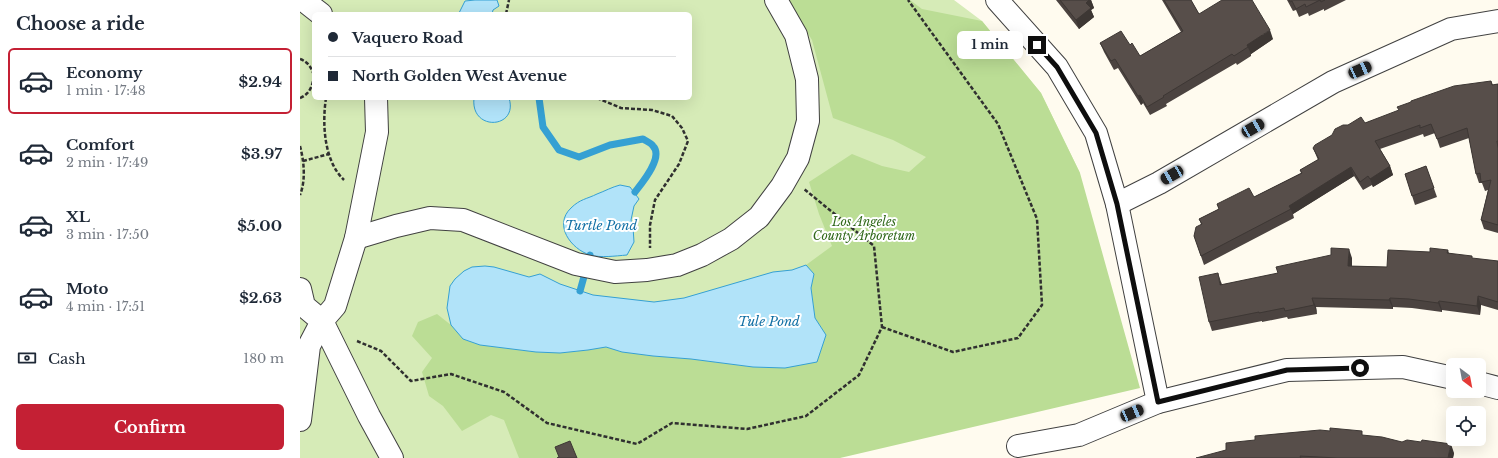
<!DOCTYPE html>
<html lang="en">
<head>
<meta charset="utf-8">
<style>
	:root { --surface:#fff; --page:#f2f2f3; --text:#1f2937; --muted:#747a83; --line:#e0e1e3; --accent:#c42034 }
	body { margin:0; font-family:"Libre Baskerville",serif; background:var(--page); color:var(--text); height:100vh; display:flex; flex-direction:column; font-size:15px; white-space:nowrap }
	* { box-sizing:border-box; margin:0 }
	p { font-size:13px; color:var(--muted) }
	.icon { flex:none; width:22px; height:22px; fill:none; stroke:currentColor; stroke-width:2; stroke-linecap:round; stroke-linejoin:round }
	.map { position:relative; flex:1; overflow:hidden }
	.drawer { display:flex; flex-direction:column; background:var(--surface); width:300px }
	.drawer>* { flex:none }
	.banner { position:absolute; left:12px; top:12px; width:380px; height:88px; border-radius:6px; box-shadow:0 4px 16px #0002; display:grid; align-content:center; height:88px; padding:0 16px; background:var(--surface) }
	.needle { width:26px; rotate:148deg }
	.fabs { position:absolute; left:1146px; top:358px; display:grid; gap:8px }
	.fabs a { display:grid; place-items:center; width:40px; height:40px; border-radius:6px; background:var(--surface); box-shadow:0 4px 16px #0002; font-size:20px }
	.end { position:absolute; width:18px; height:18px; margin:-9px; border:5px solid #0e0e0e; background:#fff; box-shadow:0 0 0 2px #fff }
	.from { border-radius:50% }
	.bubble { position:absolute; height:28px; border-radius:6px; background:var(--surface); box-shadow:0 4px 16px #0002; font-size:13px; font-weight:800; line-height:28px; text-align:center }
	.car { position:absolute; width:12px; height:24px; margin:-12px -6px; border-radius:5px; box-shadow:0 0 3px 1px #0007; background:linear-gradient(#222 24%,#8ab4d8 0 40%,#222 0 76%,#8ab4d8 0 86%,#222 0) }
	.banner b { display:flex; align-items:center; gap:14px; height:38px; font-size:15px }
	.banner b+b { border-top:1px solid var(--line) }
	.banner i { width:10px; height:10px; background:var(--text) }
	ul { padding:0; list-style:none }
	li { display:flex; align-items:center; gap:12px; height:66px; margin:0 8px 6px; padding:0 8px; border:2px solid transparent; border-radius:6px }
	li div { flex:1 }
	li b { display:block; font-size:15px }
	li em { font-style:normal; font-weight:800 }
	li.on { border-color:var(--accent) }
	li>.icon { width:36px; height:36px; stroke-width:1.5 }
	h2 { padding:0 16px; font-size:18px; line-height:48px }
	.pay { display:flex; align-items:center; gap:10px; height:44px; padding:0 16px; font-size:15px }
	.pay p { margin-inline-start:auto }
	.cta { display:flex; gap:8px; margin-top:auto; padding:8px 16px }
	.cta a { flex:1; height:46px; border-radius:6px; background:var(--accent); color:#fff; font-size:16px; font-weight:800; line-height:46px; text-align:center }
	main { display:flex; flex:1; min-height:0 }
	.map>svg:first-child { display:block }
	.green { fill:#d6ebb7; fill-rule:evenodd }
	.forest { fill:#bbdd95 }
	.water { fill:#b1e3f9; stroke:#35a0d3 }
	.lines { fill:none; stroke-linecap:round; stroke-linejoin:round }
	.stream { stroke:#35a0d3; stroke-width:7 }
	.minor-casing { stroke:#414141; stroke-width:24 }
	.path { stroke:#303030; stroke-width:2.5; stroke-dasharray:4 2; stroke-linecap:butt }
	.minor { stroke:#fff; stroke-width:22 }
	.wall { fill:#4b4340 }
	.shaded-wall { fill:#3d3734 }
	.building { fill:#574e4a; stroke:#3d3734 }
	.route { stroke:#0e0e0e; stroke-width:5 }
	.labels { text-anchor:middle; stroke-width:4; stroke-linejoin:round; paint-order:stroke }
	.park-label { font-size:12px; font-style:italic; fill:#31691b; stroke:#fff }
	.water-label { font-size:13px; font-style:italic; fill:#1270a5; stroke:#fff }
</style>
</head>
<body>
<main>
<section class="drawer">
<h2>Choose a ride</h2>
<ul>
<li class="on"><svg class="icon" aria-label="car" viewBox="0 0 24 24"><path d="M5 17H2v-5l4-1 3-4h7l3 4 3 1v5h-3M9 17h6M6 11h13"/><circle cx="7" cy="17" r="2"/><circle cx="17" cy="17" r="2"/></svg><div><b>Economy</b><p>1 min · 17:48</p></div><em>$2.94</em></li>
<li><svg class="icon" aria-label="car" viewBox="0 0 24 24"><path d="M5 17H2v-5l4-1 3-4h7l3 4 3 1v5h-3M9 17h6M6 11h13"/><circle cx="7" cy="17" r="2"/><circle cx="17" cy="17" r="2"/></svg><div><b>Comfort</b><p>2 min · 17:49</p></div><em>$3.97</em></li>
<li><svg class="icon" aria-label="car" viewBox="0 0 24 24"><path d="M5 17H2v-5l4-1 3-4h7l3 4 3 1v5h-3M9 17h6M6 11h13"/><circle cx="7" cy="17" r="2"/><circle cx="17" cy="17" r="2"/></svg><div><b>XL</b><p>3 min · 17:50</p></div><em>$5.00</em></li>
<li><svg class="icon" aria-label="car" viewBox="0 0 24 24"><path d="M5 17H2v-5l4-1 3-4h7l3 4 3 1v5h-3M9 17h6M6 11h13"/><circle cx="7" cy="17" r="2"/><circle cx="17" cy="17" r="2"/></svg><div><b>Moto</b><p>4 min · 17:51</p></div><em>$2.63</em></li>
</ul>
<div class="pay"><svg class="icon" aria-label="cash" viewBox="0 0 24 24"><path d="M3 7h18v10H3z"/><circle cx="12" cy="12" r="2"/></svg>Cash<p>180 m</p></div>
<div class="cta"><a>Confirm</a></div>
</section>
<div class="map">
<svg width="1198" height="458" viewBox="0 0 1198 458">
	<rect width="100%" height="100%" fill="#fffbef"/>
	<path class="green" d="M 0,0 L 654,0 L 682,21 L 741,93 L 780,173 L 540,458 L 0,458 ZM 14,14 L 390,14 L 390,98 L 14,98 Z"/>
	<polygon class="forest" points="487,0 610,0 622,9 682,21 741,93 780,173 840,388 540,458 219,458 204,420 191,415 162,431 143,406 129,396 122,372 132,358 112,336 118,322 137,314 151,325 163,339 180,345 236,352 260,353 288,350 306,347 322,352 353,356 391,359 453,367 485,368 526,335 515,318 511,288 514,274 506,265 532,246 519,214 509,182 552,154 582,166 609,172 626,157 593,140 533,118 512,40"/>
	<g class="water">
		<polygon points="175,0 197,0 199,6 193,10 192,14 159,13 165,1"/>
		<path d="M 174,98 L 209,98 C 219,129 170,132 174,98 Z"/>
		<path d="M 320,185 L 330,187 L 339,199 L 334,206 L 331,220 L 333,227 L 334,242 L 327,255 C 315,256 301,258 290,255 C 271,249 253,225 271,208 C 280,199 287,199 297,194 C 305,191 312,187 320,185 Z"/>
		<polygon points="506,265 514,274 511,288 515,318 526,335 517,362 485,368 453,367 391,359 353,356 322,352 306,347 288,350 260,353 236,352 180,345 163,339 151,325 147,308 150,286 155,279 164,271 172,267 185,266 194,267 229,277 240,274 260,284 293,295 354,302 384,298 473,272 492,270"/>
	</g>
	<g class="lines">
		<g class="stream">
			<path d="M 239,98 L 243,127 L 259,150 L 279,157 L 310,145 L 343,139 C 346,141 351,143 353,146 C 364,157 342,183 335,192"/>
			<polyline points="280,291 290,255"/>
		</g>
		<g class="minor-casing">
			<g id="minor">
				<polyline points="3,0 21,14"/>
				<polyline points="697,0 757,67 796,133 817,204 858,402"/>
				<polyline points="76,98 77,132 56,238 35,306 22,321 69,416 92,458"/>
				<polyline points="817,204 859,183 1033,82 1151,29 1198,21"/>
				<polyline points="56,238 96,226 130,218 163,220 276,264 315,272 347,270 377,265 402,255 431,239 459,217 482,186 498,158 508,121 507,79 496,35 476,0"/>
				<polyline points="0,289 4,306 22,321 9,346 0,420"/>
				<polyline points="1179,383 1198,388"/>
				<polyline points="718,446 779,435 858,402 987,370 1103,367 1153,378"/>
			</g>
		</g>
		<g class="path">
			<polyline points="206,14 209,0"/>
			<path d="M 0,59 C 8,62 11,67 14,75"/>
			<path d="M 0,98 C 10,94 13,85 14,75"/>
			<path d="M 26,98 C 22,124 24,161 44,180"/>
			<polyline points="297,98 321,108 352,110 372,116 382,128 388,141 379,164 355,200 350,225 350,248"/>
			<path d="M 0,146 C 4,161 6,180 0,195"/>
			<polyline points="3,161 29,154"/>
			<polyline points="582,327 653,352 718,338 742,305 737,219 698,124 608,0"/>
			<polyline points="57,341 81,351 111,381 151,374 204,392 247,423 337,444 372,423 447,429 506,416 559,375 582,327 574,246 504,189"/>
		</g>
		<use href="#minor" class="minor"/>
	</g>
	<g class="wall">
		<polygon points="756,0 791,0 794,8 791,10 794,17 779,29"/>
		<polygon points="862,0 891,0 899,14 973,39 951,54 951,56 937,65 936,63 866,104 867,106 850,115 843,103 841,105 818,68 814,70 804,52 800,43 830,45 840,56 881,32"/>
		<polygon points="987,0 1046,0 1024,11 1024,9 1009,16 1008,13 999,17 996,10 993,11"/>
		<polygon points="1191,81 1193,85 1198,84 1198,233 1184,229 1181,220 1188,190 1185,191 1182,183 1179,183 1176,174 1169,138 1140,148 1135,133 1124,137 1123,134 1080,149 1090,166 1093,175 1073,187 1072,185 1063,190 1054,176 993,214 994,218 904,265 894,236 901,224 899,219 919,209 917,204 954,197 1001,173 1000,170 1018,160 1013,148 1048,125 1065,123"/>
		<polygon points="1126,166 1137,197 1115,205 1105,174"/>
		<polygon points="1148,250 1149,253 1173,259 1198,261 1198,310 1181,305 1180,315 1142,310 1142,312 1112,308 1093,307 1093,309 1016,307 1017,314 988,319 987,317 962,322 962,321 912,331 909,322 921,282 922,285 1052,258 1052,266 1087,267 1130,252"/>
		<polygon points="1063,436 1102,442 1154,453 1153,458 896,458"/>
	</g>
	<g class="shaded-wall">
		<polygon points="789,0 791,0 794,8 791,10 794,17 779,29 776,20 786,3"/>
		<polygon points="970,30 973,39 951,54 947,45"/>
		<polygon points="840,95 843,103 841,105 838,96"/>
		<polygon points="1090,166 1093,175 1073,187 1070,179"/>
		<polygon points="1051,167 1054,176 993,214 989,206"/>
		<polygon points="1049,249 1052,258 1052,275 1048,266"/>
		<polygon points="918,273 921,282 924,294 920,285"/>
		<polygon points="1178,296 1181,305 1180,315 1177,306"/>
		<polygon points="1012,298 1016,307 1017,314 1014,305"/>
		<polygon points="1090,298 1093,307 1093,309 1089,300"/>
		<polygon points="1139,301 1142,310 1142,312 1138,303"/>
		<polygon points="1151,444 1154,453 1153,458 1148,458"/>
	</g>
	<g class="building">
		<polygon points="760,0 789,0 786,3 791,8 776,20"/>
		<polygon points="864,0 891,0 899,14 922,0 952,0 970,30 947,45 948,47 934,56 932,54 863,96 864,97 847,107 840,95 838,96 815,59 811,61 800,43 821,31 830,45 832,43 840,56 883,31"/>
		<polygon points="989,0 1025,0 1021,2 1020,0 1006,7 1005,4 996,9 992,1 990,2"/>
		<polygon points="1191,81 1192,85 1198,84 1198,141 1197,141 1198,148 1198,225 1181,220 1191,180 1181,182 1180,173 1176,174 1167,128 1137,139 1131,124 1120,128 1120,125 1075,141 1090,166 1070,179 1068,176 1060,182 1051,167 989,206 991,209 901,256 894,236 896,227 902,224 899,219 919,209 917,204 949,188 954,197 1002,173 1000,170 1019,159 1013,148 1015,145 1032,135 1035,129 1043,125 1048,125 1061,117 1065,123 1099,110 1097,107 1111,102 1111,101 1154,86"/>
		<polygon points="1126,166 1134,188 1112,196 1105,174"/>
		<polygon points="1031,248 1049,249 1048,266 1087,267 1088,250 1130,252 1130,248 1148,250 1147,253 1172,256 1172,258 1198,261 1198,302 1178,296 1177,306 1139,301 1138,303 1109,299 1090,298 1089,300 1012,298 1014,305 985,311 984,308 959,313 959,312 909,322 899,277 918,273 920,285 978,273 976,267 1031,255"/>
		<polygon points="1030,428 1062,431 1062,435 1082,437 1102,442 1107,440 1121,442 1122,440 1151,444 1148,458 1037,458 1000,456 1001,458 896,458 926,450 926,443 955,440 955,436 1020,430 1030,431"/>
		<polygon points="270,441 277,458 257,458 259,457 255,447"/>
	</g>
	<g class="lines">
		<polyline class="route" points="737,45 757,67 796,133 817,204 858,402 987,370 1060,368"/>
	</g>
	<g class="labels">
		<g class="park-label">
			<text x="564" y="226">Los Angeles<tspan x="564" dy="14">County Arboretum</tspan></text>
		</g>
		<g class="water-label">
			<text x="301" y="230">Turtle Pond</text>
			<text x="469" y="326">Tule Pond</text>
		</g>
	</g>
</svg>
<div class="fabs">
<a><svg class="needle" viewBox="-14 -14 28 28"><path d="M0-13l5 13h-10z" fill="#e53935"/><path d="M0 13l5-13h-10z" fill="#747a83"/></svg></a>
<a><svg class="icon" aria-label="locate" viewBox="0 0 24 24"><circle cx="12" cy="12" r="6"/><path d="M12 2v4M12 18v4M2 12h4M18 12h4"/></svg></a>
</div>
<i class="end from" style="left:1060px;top:368px"></i>
<i class="end" style="left:737px;top:45px"></i>
<div class="bubble" style="left:657px;top:31px;width:66px">1 min</div>
<i class="car" style="left:1060px;top:70px;rotate:66deg"></i>
<i class="car" style="left:953px;top:128px;rotate:60deg"></i>
<i class="car" style="left:872px;top:175px;rotate:240deg"></i>
<i class="car" style="left:832px;top:413px;rotate:67deg"></i>
<div class="banner">
<b><i class="from"></i>Vaquero Road</b>
<b><i></i>North Golden West Avenue</b>
</div>
</div>
</main>
</body>
</html>
